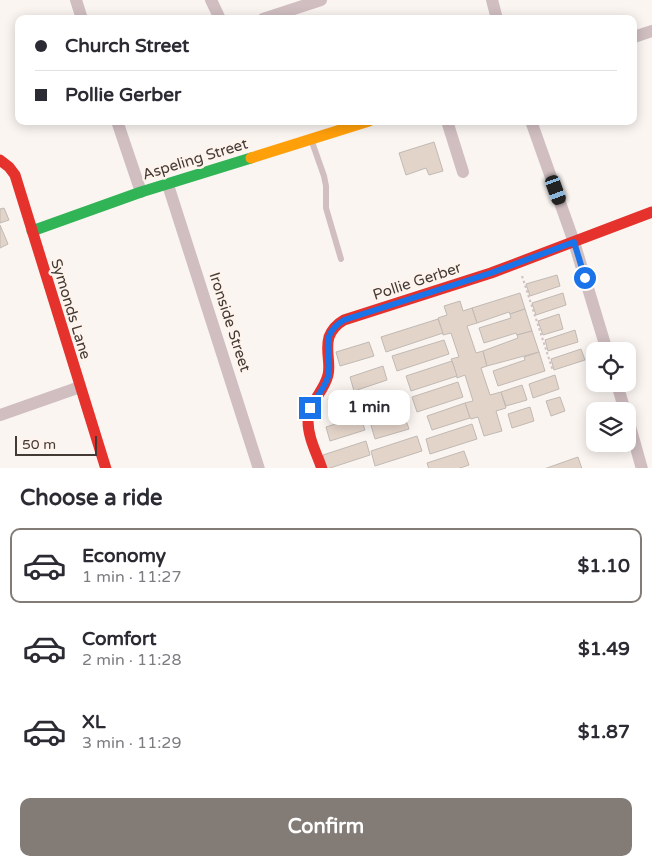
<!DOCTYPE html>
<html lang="en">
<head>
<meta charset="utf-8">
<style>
	:root { --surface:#fff; --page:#f2f2f3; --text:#2b2b33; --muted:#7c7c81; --line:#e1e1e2; --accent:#837b76 }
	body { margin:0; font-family:"Varela Round",sans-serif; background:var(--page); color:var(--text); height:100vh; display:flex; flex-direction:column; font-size:19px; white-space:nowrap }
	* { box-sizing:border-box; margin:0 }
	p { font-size:16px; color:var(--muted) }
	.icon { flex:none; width:28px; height:28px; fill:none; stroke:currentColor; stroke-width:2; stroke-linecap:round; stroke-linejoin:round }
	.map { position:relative; height:468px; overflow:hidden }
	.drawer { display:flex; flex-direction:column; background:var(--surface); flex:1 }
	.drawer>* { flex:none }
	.guide { position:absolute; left:15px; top:15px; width:622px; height:110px; border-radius:10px; box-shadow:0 2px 12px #0003; display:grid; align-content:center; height:110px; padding:0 20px; background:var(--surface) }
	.tools { position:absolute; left:586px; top:342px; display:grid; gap:10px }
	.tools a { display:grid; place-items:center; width:50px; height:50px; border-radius:10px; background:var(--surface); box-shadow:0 2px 12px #0003; font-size:25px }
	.scale { position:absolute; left:15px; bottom:12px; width:82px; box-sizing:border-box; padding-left:5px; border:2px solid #433a33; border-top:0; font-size:14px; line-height:18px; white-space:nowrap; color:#433a33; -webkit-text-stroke:4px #fef4ed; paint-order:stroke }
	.end { position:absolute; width:22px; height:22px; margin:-11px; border:6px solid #1a73e8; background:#fff; box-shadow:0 0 0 2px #fff }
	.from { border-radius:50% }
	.bubble { position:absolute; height:35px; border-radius:10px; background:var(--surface); box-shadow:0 2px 12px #0003; font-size:16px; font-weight:700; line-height:35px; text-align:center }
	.car { position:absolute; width:15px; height:30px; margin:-15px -8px; border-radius:6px; box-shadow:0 0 4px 1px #0007; background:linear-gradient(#222 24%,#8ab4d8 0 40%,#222 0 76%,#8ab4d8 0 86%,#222 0) }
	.guide b { display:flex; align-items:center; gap:18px; height:48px; font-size:19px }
	.guide b+b { border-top:1px solid var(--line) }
	.guide i { width:12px; height:12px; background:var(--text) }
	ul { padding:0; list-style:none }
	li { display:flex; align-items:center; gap:15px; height:75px; margin:0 10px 8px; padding:0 10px; border:2px solid transparent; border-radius:10px }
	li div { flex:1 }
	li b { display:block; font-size:19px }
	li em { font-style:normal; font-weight:700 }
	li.selected { border-color:var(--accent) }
	li>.icon { width:45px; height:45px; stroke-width:1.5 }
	h2 { padding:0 20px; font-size:22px; line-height:60px }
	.button { display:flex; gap:10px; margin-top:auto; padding:10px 20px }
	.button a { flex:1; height:58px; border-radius:10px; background:var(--accent); color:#fff; font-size:20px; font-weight:700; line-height:58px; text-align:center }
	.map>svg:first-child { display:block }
	.building { fill:#e3d4c9; stroke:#c0b9b4 }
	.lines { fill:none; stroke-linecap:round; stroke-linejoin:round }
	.path { stroke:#cec1c2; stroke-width:2; stroke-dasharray:2.5 2.5; stroke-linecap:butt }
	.lane { stroke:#d0bec1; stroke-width:6 }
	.street { stroke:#d0bec1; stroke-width:12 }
	.fast { stroke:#30b455; stroke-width:11 }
	.slow { stroke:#ff9f0a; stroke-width:11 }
	.jam { stroke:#e5322d; stroke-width:11 }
	.route { stroke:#1a73e8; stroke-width:6 }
	.labels { text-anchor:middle; stroke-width:5; stroke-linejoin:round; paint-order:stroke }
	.street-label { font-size:15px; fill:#433a33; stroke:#fef4ed }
</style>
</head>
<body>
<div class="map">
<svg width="652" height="469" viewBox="0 0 652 469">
	<rect width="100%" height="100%" fill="#faf5f1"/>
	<g class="building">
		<polygon points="434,142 443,171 429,175 426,168 406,175 399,153"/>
		<polygon points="4,208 9,220 0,223 0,209"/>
		<polygon points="0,225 8,244 0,248"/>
		<polygon points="557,275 560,286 530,296 526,284"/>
		<polygon points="520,293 525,309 510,314 509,312 477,323 472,308"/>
		<polygon points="563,293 566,305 536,315 532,303"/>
		<polygon points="460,301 463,311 472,308 477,323 467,326 476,353 483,351 487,366 481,368 490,395 501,392 506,408 496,411 502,431 484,436 478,417 471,419 470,418 465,403 473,401 465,375 457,378 452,361 451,359 459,357 451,333 443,335 438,318 447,315 444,306"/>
		<polygon points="525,309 532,331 517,335 516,333 484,343 479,328 511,318 510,314"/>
		<polygon points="559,314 563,329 543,335 538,321"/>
		<polygon points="438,319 443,333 386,352 381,337"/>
		<polygon points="575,330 578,342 548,351 545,340"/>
		<polygon points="532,331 539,352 487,366 483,351 518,338 517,335"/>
		<polygon points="444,340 449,354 397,371 392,356"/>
		<polygon points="369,342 374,356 340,366 336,352"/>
		<polygon points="581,349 585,360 554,370 551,359"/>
		<polygon points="539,352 545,371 498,386 493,371 525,360 524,357"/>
		<polygon points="452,361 457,376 411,391 406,376"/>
		<polygon points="383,366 387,380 354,391 350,377"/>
		<polygon points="555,375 559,389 533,398 529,384"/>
		<polygon points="458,382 463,397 417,412 412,397"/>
		<polygon points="522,385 527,400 506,406 501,392"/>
		<polygon points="352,391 357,406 333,413 328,399"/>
		<polygon points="380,395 385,409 363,416 358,402"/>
		<polygon points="560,397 565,411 551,416 546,401"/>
		<polygon points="465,403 470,418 432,430 427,416"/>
		<polygon points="530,407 534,421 512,428 508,414"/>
		<polygon points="404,415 409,429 375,439 371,425"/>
		<polygon points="360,416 365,430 330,441 326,427"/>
		<polygon points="472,424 477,439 430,454 426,439"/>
		<polygon points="417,436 422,451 375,466 371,451"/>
		<polygon points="366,441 370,455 327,469 323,455"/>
		<polygon points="464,451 469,465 457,469 429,469 427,463"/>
		<polygon points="578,457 582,469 544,469"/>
	</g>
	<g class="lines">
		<polyline class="path" points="522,276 553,371"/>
		<polyline class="lane" points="312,142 324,176 326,186 326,208 341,259"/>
		<g class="street">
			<polyline points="76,0 82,19"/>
			<polyline points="211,0 220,19"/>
			<polyline points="492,0 497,19"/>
			<polyline points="263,19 321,0"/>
			<polyline points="634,37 652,31"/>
			<polyline points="117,121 141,192"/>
			<polyline points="447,121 463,172"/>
			<polyline points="531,121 574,242 607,351"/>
			<polyline points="168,185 259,469"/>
			<polyline points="617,384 625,411"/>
			<polyline points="0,415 80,387"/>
			<polyline points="628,419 642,469"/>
		</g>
		<polyline class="fast" points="32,231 141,192 251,158"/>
		<polyline class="slow" points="251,158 369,121"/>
		<g class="jam">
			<polyline points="0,160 9,167 15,175 106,469"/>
			<path d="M 322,469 C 317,454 308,438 308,421 C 308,403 324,392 328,375 C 331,363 325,350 329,337 C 332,329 337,324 344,320 L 491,273 L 652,212"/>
		</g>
	</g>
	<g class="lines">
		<path class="route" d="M 310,408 C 316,398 325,387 328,377 C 334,354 316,337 344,320 L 491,273 L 574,242 L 585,278"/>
	</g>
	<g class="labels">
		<g class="street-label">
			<text transform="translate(195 159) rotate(-17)" y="5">Aspeling Street</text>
			<text transform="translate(417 281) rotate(-18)" y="5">Pollie Gerber</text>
			<text transform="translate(71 309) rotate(73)" y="5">Symonds Lane</text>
			<text transform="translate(230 322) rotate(72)" y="5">Ironside Street</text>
		</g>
	</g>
</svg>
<div class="tools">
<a><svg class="icon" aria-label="locate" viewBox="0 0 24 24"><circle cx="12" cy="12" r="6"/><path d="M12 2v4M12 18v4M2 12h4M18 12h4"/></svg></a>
<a><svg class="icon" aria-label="layers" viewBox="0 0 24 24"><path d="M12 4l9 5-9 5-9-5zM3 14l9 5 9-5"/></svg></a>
</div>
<div class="scale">50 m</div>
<i class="end from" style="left:585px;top:278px"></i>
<i class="end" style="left:310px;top:408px"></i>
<div class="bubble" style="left:328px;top:390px;width:82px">1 min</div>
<i class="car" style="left:556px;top:190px;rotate:160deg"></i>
<div class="guide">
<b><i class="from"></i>Church Street</b>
<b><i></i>Pollie Gerber</b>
</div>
</div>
<section class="drawer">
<h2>Choose a ride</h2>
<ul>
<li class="selected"><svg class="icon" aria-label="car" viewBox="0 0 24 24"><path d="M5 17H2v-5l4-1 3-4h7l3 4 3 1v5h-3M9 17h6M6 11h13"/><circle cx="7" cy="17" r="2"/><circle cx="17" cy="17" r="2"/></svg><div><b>Economy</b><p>1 min · 11:27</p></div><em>$1.10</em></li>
<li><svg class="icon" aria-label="car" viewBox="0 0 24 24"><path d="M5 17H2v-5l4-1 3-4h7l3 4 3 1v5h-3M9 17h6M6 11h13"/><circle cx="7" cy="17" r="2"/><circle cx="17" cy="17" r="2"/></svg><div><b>Comfort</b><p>2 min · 11:28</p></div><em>$1.49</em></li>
<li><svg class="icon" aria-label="car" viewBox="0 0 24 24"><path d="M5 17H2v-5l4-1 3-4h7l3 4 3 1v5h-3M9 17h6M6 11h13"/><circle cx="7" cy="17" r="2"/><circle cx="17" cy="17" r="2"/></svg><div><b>XL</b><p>3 min · 11:29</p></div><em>$1.87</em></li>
</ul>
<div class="button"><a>Confirm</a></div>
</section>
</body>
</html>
